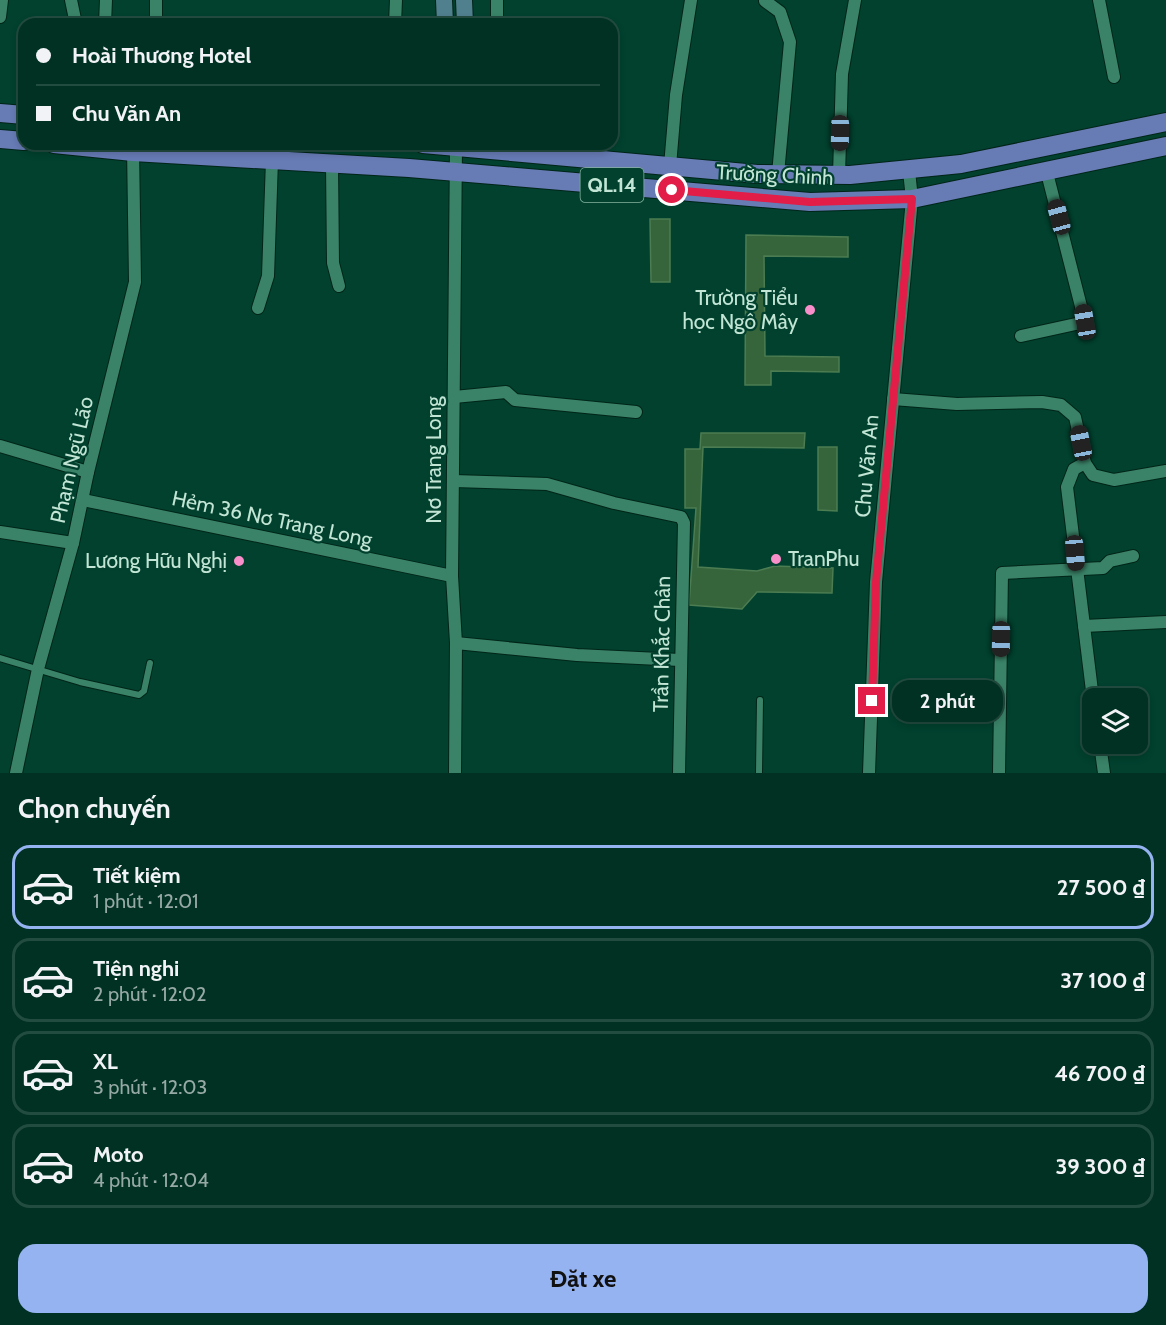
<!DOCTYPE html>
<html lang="vi">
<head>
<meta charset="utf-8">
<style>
	:root { --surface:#013122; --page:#0f3d2f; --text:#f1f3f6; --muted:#96a9a5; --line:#234c40; --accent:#95b2f1 }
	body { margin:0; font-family:Cabin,sans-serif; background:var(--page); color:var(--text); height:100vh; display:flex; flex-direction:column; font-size:22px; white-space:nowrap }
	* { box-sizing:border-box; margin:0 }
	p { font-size:20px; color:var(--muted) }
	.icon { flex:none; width:33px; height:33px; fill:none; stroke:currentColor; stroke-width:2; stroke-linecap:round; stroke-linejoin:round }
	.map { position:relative; height:773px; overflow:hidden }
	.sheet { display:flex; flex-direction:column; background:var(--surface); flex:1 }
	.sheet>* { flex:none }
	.top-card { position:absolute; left:18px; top:18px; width:600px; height:132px; border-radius:18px; box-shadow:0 3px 9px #0003,0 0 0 2px var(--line); display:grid; align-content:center; height:132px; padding:0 18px; background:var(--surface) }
	.tools { position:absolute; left:1082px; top:688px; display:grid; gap:12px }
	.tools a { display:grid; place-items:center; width:66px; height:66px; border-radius:12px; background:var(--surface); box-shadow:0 3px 9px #0003,0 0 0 2px var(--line); font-size:30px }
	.end { position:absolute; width:27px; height:27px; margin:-14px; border:8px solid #e11d48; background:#fff; box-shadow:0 0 0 3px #fff }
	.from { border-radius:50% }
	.bubble { position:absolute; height:42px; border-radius:18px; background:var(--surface); box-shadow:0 3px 9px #0003,0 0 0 2px var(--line); font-size:20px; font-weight:700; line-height:42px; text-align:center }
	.car { position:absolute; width:18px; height:36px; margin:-18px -9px; border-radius:8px; box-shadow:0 0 4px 2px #0007; background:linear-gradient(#222 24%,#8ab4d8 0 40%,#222 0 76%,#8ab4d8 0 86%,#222 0) }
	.top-card b { display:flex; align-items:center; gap:21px; height:57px; font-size:22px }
	.top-card b+b { border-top:2px solid var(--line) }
	.top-card i { width:15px; height:15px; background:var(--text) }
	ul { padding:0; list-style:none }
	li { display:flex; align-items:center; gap:18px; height:84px; margin:0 12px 9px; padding:0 6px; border:3px solid var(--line); border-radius:18px }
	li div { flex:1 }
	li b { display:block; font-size:22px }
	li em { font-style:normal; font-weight:700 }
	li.selected { border-color:var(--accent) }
	li>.icon { width:54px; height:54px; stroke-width:1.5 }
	h2 { padding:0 18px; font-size:27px; line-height:72px }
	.button { display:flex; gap:12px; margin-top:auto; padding:12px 18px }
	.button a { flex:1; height:69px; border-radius:18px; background:var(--accent); color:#111; font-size:24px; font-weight:700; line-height:69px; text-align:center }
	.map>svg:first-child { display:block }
	.building { fill:#36653b; stroke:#4c7c51; stroke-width:1.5 }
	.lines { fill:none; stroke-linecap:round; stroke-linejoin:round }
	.lane-casing { stroke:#002518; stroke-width:8 }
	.street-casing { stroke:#002518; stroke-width:14 }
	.secondary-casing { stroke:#002518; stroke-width:18 }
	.primary-casing { stroke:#002518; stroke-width:20 }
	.lane { stroke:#3a8368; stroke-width:6 }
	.street { stroke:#3a8368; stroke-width:12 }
	.secondary { stroke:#507f8e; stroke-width:16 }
	.primary { stroke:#677bb5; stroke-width:18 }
	.route { stroke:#e11d48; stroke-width:8 }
	.poi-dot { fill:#f98fca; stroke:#01412e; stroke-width:2 }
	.labels { text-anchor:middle; stroke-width:4.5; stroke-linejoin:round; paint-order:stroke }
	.shield { fill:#01412e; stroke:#88b4a3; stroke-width:1.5 }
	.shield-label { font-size:20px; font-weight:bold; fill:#c2e5d5 }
	.street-label { font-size:21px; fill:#c2e5d5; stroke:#01412e }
	.poi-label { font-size:21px; fill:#c2e5d5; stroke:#01412e; text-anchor:end }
</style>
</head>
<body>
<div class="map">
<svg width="1166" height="773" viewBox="0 0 1166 773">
	<rect width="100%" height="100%" fill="#01412e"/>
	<g class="building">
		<polygon points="650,219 670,219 670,282 651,282"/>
		<polygon points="746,235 848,237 848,257 764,256 765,356 839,357 839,372 771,371 771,385 745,385"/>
		<polygon points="701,433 805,433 804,448 703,447 698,567 757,571 775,566 833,568 832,593 757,592 742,609 689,605 696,508 685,508 685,449 700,449"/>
		<polygon points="818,447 837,447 837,511 818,510"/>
	</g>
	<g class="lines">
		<g class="lane-casing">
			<g id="lane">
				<polyline points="0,658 80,682 139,695 144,691 150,663"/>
				<polyline points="759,773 760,700"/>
			</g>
		</g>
		<g class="street-casing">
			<g id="street">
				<polyline points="71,0 76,24"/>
				<polyline points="1099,0 1114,77"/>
				<polyline points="765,1 780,12 790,42 778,174"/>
				<polyline points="0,17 2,0"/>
				<polyline points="105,24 106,0"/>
				<polyline points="156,24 156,0"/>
				<polyline points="395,24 396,0"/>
				<polyline points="497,24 497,0"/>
				<polyline points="332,164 333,263 339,286"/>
				<polyline points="670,166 676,95 691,0"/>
				<polyline points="839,175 842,74 855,0"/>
				<polyline points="258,308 268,276 272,160"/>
				<polyline points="1021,336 1085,322 1047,173"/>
				<polyline points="454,397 506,392 515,400 636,412"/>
				<polyline points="893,399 957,404 1042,402 1061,405 1075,417 1085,463 1093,475 1114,480 1166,471"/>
				<polyline points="0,446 88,472"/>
				<polyline points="1085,463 1074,469 1067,487 1093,699"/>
				<polyline points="454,481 547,484 614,503 681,517 684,523 679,773"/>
				<polyline points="83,500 452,576"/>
				<polyline points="0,532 73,543"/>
				<polyline points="1084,626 1166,622"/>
				<polyline points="456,643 577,655 680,660"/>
				<polyline points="1100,744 1104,773"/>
				<polyline points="16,773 38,669 73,543 88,472 135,282 133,147"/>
				<polyline points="455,773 456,643 452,576 456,147"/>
				<polyline points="869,773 876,582 912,199 909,171"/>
				<polyline points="999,773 1002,573 1103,568 1110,561 1133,556"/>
			</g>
		</g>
		<g class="secondary-casing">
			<g id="secondary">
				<polyline points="444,0 445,24"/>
				<polyline points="464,0 465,24"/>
			</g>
		</g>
		<g class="primary-casing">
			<g id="primary">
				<polyline points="0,113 24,115"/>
				<polyline points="0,139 24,141"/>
				<polyline points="54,144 133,152 409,168 810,202 912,199 1166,146"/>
				<polyline points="423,144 757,174 850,175 961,164 1166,122"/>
			</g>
		</g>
		<use href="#lane" class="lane"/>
		<use href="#street" class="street"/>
		<use href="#secondary" class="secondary"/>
		<use href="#primary" class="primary"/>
	</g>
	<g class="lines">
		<polyline class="route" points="672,190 810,202 912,199 876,582 872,701"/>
	</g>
	<g class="poi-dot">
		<circle cx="810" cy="310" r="6"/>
		<circle cx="776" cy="559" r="6"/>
		<circle cx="239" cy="561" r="6"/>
	</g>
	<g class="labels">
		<rect class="shield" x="580.5" y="168" width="63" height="34" rx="4.5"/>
		<g class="shield-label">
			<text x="612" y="192">QL.14</text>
		</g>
		<g class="street-label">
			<text transform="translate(775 175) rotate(3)" y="7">Trường Chinh</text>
			<text transform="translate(72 460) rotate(-77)" y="7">Phạm Ngũ Lão</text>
			<text transform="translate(434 460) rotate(-90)" y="7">Nơ Trang Long</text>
			<text transform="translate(867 466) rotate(-85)" y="7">Chu Văn An</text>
			<text transform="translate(272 519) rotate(12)" y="7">Hẻm 36 Nơ Trang Long</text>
			<text transform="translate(662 644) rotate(-89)" y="7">Trần Khắc Chân</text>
		</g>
		<g class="poi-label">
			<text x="798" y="305">Trường Tiểu<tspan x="798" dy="24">học Ngô Mây</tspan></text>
			<text x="788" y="566" text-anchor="start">TranPhu</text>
			<text x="227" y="568">Lương Hữu Nghị</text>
		</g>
	</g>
</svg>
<div class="tools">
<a><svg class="icon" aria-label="layers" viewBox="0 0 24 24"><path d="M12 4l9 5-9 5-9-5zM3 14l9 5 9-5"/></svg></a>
</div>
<i class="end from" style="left:672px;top:190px"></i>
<i class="end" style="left:872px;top:701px"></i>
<div class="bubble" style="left:892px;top:680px;width:111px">2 phút</div>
<i class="car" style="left:840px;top:133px;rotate:181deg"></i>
<i class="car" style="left:1059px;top:217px;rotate:345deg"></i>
<i class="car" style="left:1085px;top:322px;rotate:350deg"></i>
<i class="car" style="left:1081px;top:443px;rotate:349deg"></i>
<i class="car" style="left:1075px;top:553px;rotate:175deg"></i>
<i class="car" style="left:1001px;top:639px;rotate:181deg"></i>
<div class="top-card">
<b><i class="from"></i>Hoài Thương Hotel</b>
<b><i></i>Chu Văn An</b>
</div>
</div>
<section class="sheet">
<h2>Chọn chuyến</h2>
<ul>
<li class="selected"><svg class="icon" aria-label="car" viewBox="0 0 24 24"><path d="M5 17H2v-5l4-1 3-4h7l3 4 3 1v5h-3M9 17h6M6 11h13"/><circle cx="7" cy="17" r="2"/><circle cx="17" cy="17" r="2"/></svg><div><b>Tiết kiệm</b><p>1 phút · 12:01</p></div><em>27 500 ₫</em></li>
<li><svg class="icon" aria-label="car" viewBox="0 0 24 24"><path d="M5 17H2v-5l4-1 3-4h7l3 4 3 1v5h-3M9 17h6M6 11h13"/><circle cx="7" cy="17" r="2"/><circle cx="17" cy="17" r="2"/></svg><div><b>Tiện nghi</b><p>2 phút · 12:02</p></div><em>37 100 ₫</em></li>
<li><svg class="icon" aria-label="car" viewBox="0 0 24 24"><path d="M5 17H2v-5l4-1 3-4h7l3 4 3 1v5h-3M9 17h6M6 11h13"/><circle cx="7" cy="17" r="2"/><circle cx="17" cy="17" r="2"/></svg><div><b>XL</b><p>3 phút · 12:03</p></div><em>46 700 ₫</em></li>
<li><svg class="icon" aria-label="car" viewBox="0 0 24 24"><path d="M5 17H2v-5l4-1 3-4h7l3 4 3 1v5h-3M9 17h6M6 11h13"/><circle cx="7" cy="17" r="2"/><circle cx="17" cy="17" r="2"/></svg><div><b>Moto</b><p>4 phút · 12:04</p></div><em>39 300 ₫</em></li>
</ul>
<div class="button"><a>Đặt xe</a></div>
</section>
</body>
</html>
